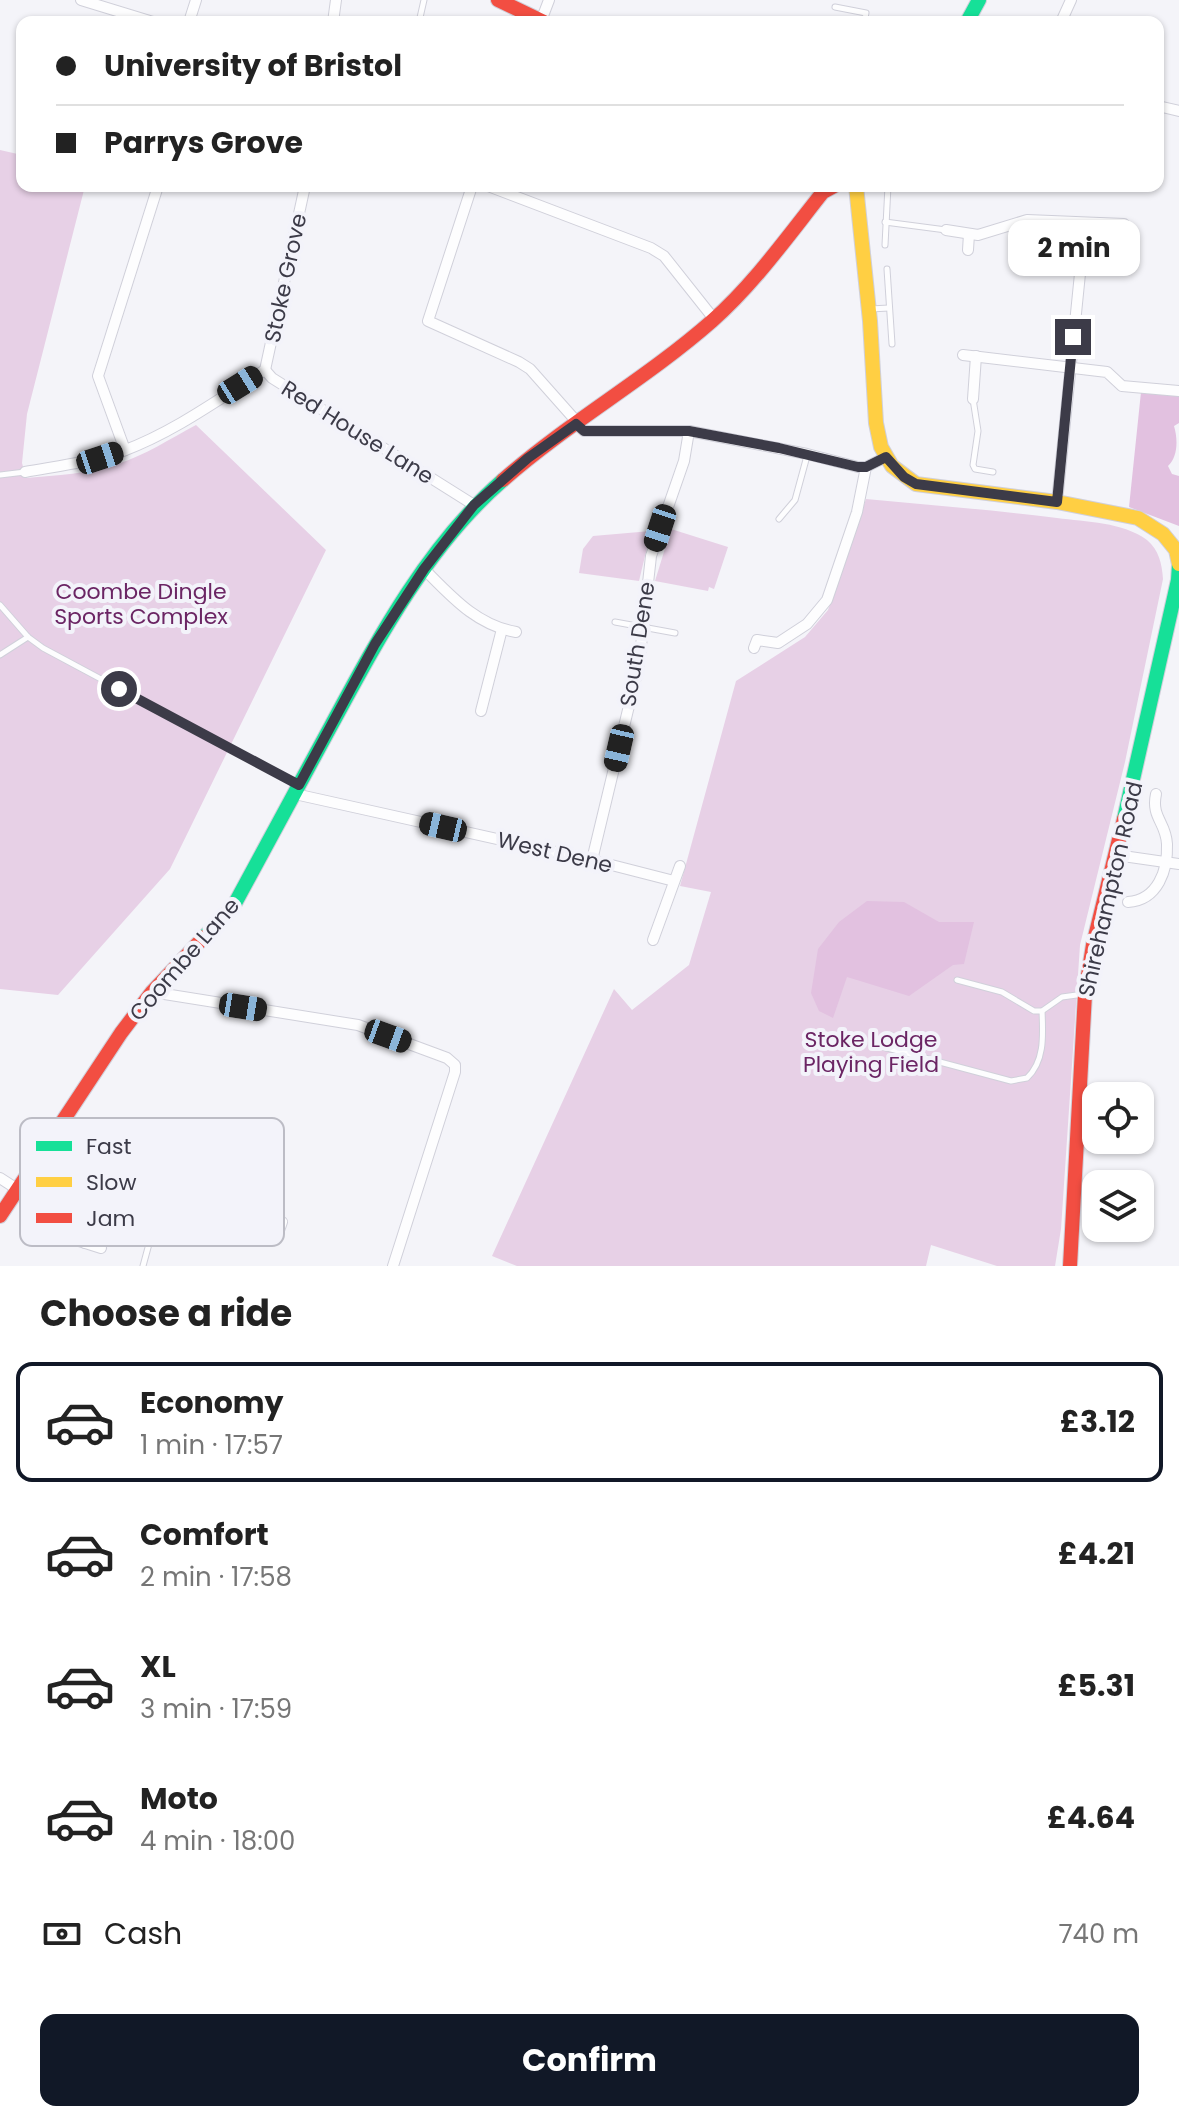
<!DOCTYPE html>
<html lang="en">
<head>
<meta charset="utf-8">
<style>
	:root { --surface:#fff; --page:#f6f6f6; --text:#222; --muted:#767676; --line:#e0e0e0; --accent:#111827 }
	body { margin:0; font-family:Poppins,sans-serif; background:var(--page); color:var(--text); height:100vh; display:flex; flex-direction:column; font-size:30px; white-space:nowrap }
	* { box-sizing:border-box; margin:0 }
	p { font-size:26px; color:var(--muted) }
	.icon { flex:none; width:44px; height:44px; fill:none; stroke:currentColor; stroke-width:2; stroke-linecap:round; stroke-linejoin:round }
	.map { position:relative; height:1266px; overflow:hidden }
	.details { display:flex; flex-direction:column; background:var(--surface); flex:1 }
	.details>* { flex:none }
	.guide { position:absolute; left:16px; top:16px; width:1148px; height:176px; border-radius:16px; box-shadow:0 2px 6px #0004; display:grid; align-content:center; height:176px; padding:0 40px; background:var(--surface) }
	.controls { position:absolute; left:1082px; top:1082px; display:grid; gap:16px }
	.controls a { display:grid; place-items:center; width:72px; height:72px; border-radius:16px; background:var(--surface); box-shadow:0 2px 6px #0004; font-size:40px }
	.end { position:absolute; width:36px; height:36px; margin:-18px; border:10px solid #3c3b48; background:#fff; box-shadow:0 0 0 4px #fff }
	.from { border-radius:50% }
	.bubble { position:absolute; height:56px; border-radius:16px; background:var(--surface); box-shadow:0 2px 6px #0004; font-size:26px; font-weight:700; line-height:56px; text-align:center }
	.car { position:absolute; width:24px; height:48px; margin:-24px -12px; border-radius:10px; box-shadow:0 0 6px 2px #0007; background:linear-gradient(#222 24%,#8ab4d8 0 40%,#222 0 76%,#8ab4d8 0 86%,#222 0) }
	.guide b { display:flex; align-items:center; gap:28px; height:76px; font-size:30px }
	.guide b+b { border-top:2px solid var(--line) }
	.guide i { width:20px; height:20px; background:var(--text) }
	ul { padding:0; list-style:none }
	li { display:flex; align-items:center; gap:24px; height:120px; margin:0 16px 12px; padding:0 24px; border:4px solid transparent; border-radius:16px }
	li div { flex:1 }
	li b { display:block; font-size:30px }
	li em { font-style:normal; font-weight:700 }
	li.on { border-color:var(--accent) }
	li>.icon { width:72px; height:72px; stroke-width:1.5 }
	h2 { padding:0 40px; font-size:36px; line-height:96px }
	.pay { display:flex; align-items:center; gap:20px; height:88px; padding:0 40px; font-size:30px }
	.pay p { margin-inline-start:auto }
	.button { display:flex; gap:16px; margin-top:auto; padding:16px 40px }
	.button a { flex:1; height:92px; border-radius:16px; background:var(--accent); color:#fff; font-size:32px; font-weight:700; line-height:92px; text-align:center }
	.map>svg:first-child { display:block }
	.green { fill:#e7d0e6 }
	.forest { fill:#e2c1e0 }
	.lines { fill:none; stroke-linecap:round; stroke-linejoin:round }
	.lane-casing { stroke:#d0d0da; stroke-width:7 }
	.street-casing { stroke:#d0d0da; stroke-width:12 }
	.fast-casing { stroke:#d0d0da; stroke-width:16 }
	.slow-casing { stroke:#d0d0da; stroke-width:16 }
	.jam-casing { stroke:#d0d0da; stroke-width:16 }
	.lane { stroke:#fdfdfe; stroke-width:5 }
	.street { stroke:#fdfdfe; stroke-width:10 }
	.fast { stroke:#16e098; stroke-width:14 }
	.slow { stroke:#ffcf43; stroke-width:14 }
	.jam { stroke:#f24e42; stroke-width:14 }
	.route { stroke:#3c3b48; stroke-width:10 }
	.labels { text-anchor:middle; stroke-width:8; stroke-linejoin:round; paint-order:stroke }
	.street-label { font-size:22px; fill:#3c3b48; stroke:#f3f3fa }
	.park-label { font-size:22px; fill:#6b2564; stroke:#f3f3fa }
	.key { fill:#f3f3fa; stroke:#bcbcc5; stroke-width:2 }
	.key-label { font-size:22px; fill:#3c3b48 }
</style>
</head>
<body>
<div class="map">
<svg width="1179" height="1266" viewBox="0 0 1179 1266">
	<rect width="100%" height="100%" fill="#f4f4f9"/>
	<g class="green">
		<path d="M 0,150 L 22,155 L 22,186 L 85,186 L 27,414 L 22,463 L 26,478 C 57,475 88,474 118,464 C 145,455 170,439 196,425 L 326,550 L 170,869 L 58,995 L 0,989 Z"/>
		<path d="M 866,499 C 930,505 994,510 1057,518 C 1086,522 1123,522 1147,540 C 1159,550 1162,564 1163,579 L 1125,762 L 1080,945 L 1061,1229 L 1055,1266 L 997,1266 L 931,1245 L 926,1266 L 517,1266 L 492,1256 L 614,989 L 632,1010 L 689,965 L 711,892 L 680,886 L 736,681 L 805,637 L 828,610 Z"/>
		<polygon points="671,529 728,547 714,589 709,587 708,591 655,581"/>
		<polygon points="651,531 639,581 579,573 583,549 593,536"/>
	</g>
	<g class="forest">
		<path d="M 1141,392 L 1179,394 L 1179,423 L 1174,426 C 1178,439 1178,457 1168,466 L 1172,474 L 1179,476 L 1179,526 L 1129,507 Z"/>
		<polygon points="867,901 904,902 939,922 974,922 964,964 953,965 909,996 847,977 833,1018 819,1011 811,993 818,949 839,922"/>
	</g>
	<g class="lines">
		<g class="lane-casing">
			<g id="lane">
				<polyline points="835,7 866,13 864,22"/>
				<polyline points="419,22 424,0"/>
				<polyline points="885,222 946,230"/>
				<polyline points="885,245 888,186"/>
				<polyline points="887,269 892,344"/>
				<polyline points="870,309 889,308"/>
				<polyline points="973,399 978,431 973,465 975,469 993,472"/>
				<polyline points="0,475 25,472"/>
				<polyline points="779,519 795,500 807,456"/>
				<polyline points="0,605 28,637 43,648 299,785"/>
				<polyline points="615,622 675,633"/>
				<polyline points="0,655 28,637"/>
				<polyline points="957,980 1002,992 1034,1011 1042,1011 1062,997 1084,994"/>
				<path d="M 876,1045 L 1011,1081 L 1027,1078 C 1045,1061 1043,1035 1042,1011"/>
				<polyline points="886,1048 891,1035"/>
				<polyline points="55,1159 113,1182"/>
				<polyline points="143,1266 168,1174"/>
			</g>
		</g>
		<g class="street-casing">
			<g id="street">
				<polyline points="81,0 153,22"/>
				<polyline points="541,21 549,0"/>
				<polyline points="189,22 196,0"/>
				<polyline points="333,22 336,0"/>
				<polyline points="1061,22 1071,0"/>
				<polyline points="1158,106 1179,111"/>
				<polyline points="472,186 428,321 519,362 530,369 577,422"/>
				<polyline points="488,186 651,248 664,256 714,319"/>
				<polyline points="946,230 978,235 1027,220 1124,224"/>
				<polyline points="968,250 969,234"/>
				<polyline points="963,355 1107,372 1122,386 1179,391"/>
				<polyline points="265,370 272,378 474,505"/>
				<polyline points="265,370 305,186"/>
				<polyline points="973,399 976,356"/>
				<polyline points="576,424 584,431 689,431 807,454 858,467 866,467 886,457"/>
				<polyline points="125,450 98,376 158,186"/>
				<path d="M 25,472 C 58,466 92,462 123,451 C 174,432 219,399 265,370"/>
				<polyline points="1057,502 1085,224"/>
				<path d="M 424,569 C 451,596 476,625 516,632"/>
				<polyline points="754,648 757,640 778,643 807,624 827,600 857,512 866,467"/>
				<polyline points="481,711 502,629"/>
				<polyline points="295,794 592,860 674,881"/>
				<polyline points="1116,855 1179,864"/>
				<polyline points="592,860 639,664 651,556 684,461 689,431"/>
				<path d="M 1128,902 C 1158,900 1168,870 1167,844 C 1166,822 1151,818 1156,794"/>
				<polyline points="653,940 680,866"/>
				<polyline points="152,992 358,1025 447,1058 455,1065 455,1072 393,1266"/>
				<polyline points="60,1125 282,1222 277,1236"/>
				<polyline points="0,1178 17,1189"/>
				<polyline points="76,1240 101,1248"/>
				<polyline points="85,1243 112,1205 118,1151"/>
			</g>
		</g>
		<g class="fast-casing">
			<g id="fast">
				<polyline points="967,22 979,0"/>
				<polyline points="1124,819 1178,580 1179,565"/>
				<path d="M 204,937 L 233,907 C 266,846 299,785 332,724 C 379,637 428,545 503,480"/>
			</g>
		</g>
		<g class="slow-casing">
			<polyline id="slow" points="856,186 870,321 876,423 881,447 892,466 916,484 1057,502 1138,518 1163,534 1176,550 1179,564"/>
		</g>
		<g class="jam-casing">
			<g id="jam">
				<polyline points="498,0 544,22"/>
				<path d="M 503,480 C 569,422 646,379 712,321 C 754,284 788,236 823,192 L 834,186"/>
				<polyline points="0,1216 121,1033 152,992 204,937"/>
				<polyline points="1070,1266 1085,994 1093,945 1124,819"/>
			</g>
		</g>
		<use href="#lane" class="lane"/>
		<use href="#street" class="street"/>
		<use href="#fast" class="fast"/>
		<use href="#slow" class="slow"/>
		<use href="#jam" class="jam"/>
	</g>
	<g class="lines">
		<polyline class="route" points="119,689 299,785 375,644 424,569 474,505 528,458 576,424 584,431 689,431 779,448 858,467 866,467 886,457 904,477 916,484 1057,502 1073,337"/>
	</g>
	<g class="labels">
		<g class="street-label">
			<text transform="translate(285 278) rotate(-78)" y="8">Stoke Grove</text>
			<text transform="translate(358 432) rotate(32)" y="8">Red House Lane</text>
			<text transform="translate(637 644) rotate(-81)" y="8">South Dene</text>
			<text transform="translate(555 852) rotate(13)" y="8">West Dene</text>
			<text transform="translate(1110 889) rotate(-77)" y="8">Shirehampton Road</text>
			<text transform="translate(184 959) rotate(-49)" y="8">Coombe Lane</text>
		</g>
		<g class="park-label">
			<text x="141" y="599">Coombe Dingle<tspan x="141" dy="25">Sports Complex</tspan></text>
			<text x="871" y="1047">Stoke Lodge<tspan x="871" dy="25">Playing Field</tspan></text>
		</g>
	</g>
	<rect x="20" y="1118" width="264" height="128" rx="12" class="key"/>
	<rect x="36" y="1141" width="36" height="10" fill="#16e098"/>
	<rect x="36" y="1177" width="36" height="10" fill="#ffcf43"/>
	<rect x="36" y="1213" width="36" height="10" fill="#f24e42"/>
	<g class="key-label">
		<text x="86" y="1154">Fast</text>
		<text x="86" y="1190">Slow</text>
		<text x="86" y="1226">Jam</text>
	</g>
</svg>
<div class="controls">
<a><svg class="icon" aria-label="locate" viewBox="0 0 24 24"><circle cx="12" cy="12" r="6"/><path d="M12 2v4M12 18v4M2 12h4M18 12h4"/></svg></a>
<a><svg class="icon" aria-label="layers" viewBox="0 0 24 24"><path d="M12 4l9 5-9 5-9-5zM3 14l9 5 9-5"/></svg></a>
</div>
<i class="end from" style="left:119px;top:689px"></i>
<i class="end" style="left:1073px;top:337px"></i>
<div class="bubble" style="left:1008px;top:220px;width:132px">2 min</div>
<i class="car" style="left:240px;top:385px;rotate:58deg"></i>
<i class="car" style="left:100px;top:458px;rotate:72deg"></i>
<i class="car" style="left:660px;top:528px;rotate:198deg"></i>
<i class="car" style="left:619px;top:748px;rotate:193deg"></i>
<i class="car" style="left:443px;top:827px;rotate:283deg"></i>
<i class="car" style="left:243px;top:1007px;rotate:99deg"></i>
<i class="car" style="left:388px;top:1036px;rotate:110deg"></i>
<div class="guide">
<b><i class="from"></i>University of Bristol</b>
<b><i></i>Parrys Grove</b>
</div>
</div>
<section class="details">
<h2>Choose a ride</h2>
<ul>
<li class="on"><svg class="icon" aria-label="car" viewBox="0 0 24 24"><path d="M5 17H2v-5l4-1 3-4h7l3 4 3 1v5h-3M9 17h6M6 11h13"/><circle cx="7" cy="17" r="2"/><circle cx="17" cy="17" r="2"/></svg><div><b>Economy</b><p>1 min · 17:57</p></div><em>£3.12</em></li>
<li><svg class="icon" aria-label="car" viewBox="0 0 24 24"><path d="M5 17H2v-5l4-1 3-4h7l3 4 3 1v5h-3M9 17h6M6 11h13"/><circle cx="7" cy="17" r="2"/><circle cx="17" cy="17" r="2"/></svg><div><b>Comfort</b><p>2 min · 17:58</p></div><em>£4.21</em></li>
<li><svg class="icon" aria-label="car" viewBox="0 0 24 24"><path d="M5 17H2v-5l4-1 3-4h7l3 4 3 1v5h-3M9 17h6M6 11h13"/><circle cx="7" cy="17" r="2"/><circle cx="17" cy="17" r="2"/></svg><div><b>XL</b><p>3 min · 17:59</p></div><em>£5.31</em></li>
<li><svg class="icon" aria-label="car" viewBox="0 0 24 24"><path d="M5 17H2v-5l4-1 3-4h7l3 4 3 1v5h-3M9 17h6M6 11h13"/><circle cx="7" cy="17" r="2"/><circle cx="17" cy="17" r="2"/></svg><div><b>Moto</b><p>4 min · 18:00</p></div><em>£4.64</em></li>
</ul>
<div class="pay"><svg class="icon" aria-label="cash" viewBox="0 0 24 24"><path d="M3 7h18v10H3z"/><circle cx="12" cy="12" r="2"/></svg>Cash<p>740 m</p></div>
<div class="button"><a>Confirm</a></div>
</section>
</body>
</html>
